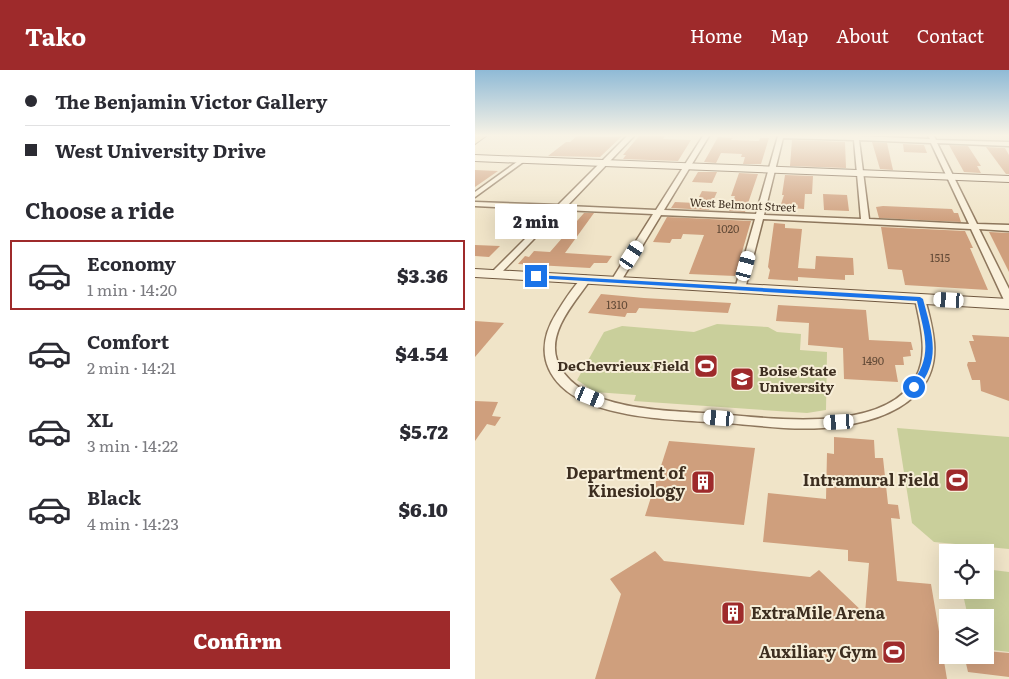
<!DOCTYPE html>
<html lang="en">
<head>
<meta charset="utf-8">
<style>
	:root { --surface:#fff; --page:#f7f7f7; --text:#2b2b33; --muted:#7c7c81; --line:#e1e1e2; --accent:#9e2a2b }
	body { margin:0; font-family:Literata,serif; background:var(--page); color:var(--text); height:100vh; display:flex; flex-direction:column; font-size:19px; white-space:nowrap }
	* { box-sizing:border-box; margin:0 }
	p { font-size:16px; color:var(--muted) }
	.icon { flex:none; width:28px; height:28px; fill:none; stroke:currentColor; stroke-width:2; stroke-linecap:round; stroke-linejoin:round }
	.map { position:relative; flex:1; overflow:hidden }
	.details { display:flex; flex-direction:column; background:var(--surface); width:475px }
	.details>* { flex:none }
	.banner { display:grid; align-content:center; height:110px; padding:0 25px; background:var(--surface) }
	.buttons { position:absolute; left:464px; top:474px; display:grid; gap:10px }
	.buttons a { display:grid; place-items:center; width:55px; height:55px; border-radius:0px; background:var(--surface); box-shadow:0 5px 20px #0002; font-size:25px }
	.end { position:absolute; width:22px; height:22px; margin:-11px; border:6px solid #1a73e8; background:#fff; box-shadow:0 0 0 2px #fff }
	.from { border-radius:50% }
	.bubble { position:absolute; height:35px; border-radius:0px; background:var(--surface); box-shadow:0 5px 20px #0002; font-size:16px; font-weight:800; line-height:35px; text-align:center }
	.car { position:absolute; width:15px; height:30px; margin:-15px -8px; border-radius:6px; box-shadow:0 0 4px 1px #0007; background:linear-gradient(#fff 24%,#345 0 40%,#fff 0 76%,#345 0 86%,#fff 0) }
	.banner b { display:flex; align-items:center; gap:18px; height:48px; font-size:19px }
	.banner b+b { border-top:1px solid var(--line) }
	.banner i { width:12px; height:12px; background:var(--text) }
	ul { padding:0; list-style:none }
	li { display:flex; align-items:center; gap:15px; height:70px; margin:0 10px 8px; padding:0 15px; border:2px solid transparent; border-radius:0px }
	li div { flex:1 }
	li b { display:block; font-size:19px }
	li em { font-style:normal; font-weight:800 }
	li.current { border-color:var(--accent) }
	li>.icon { width:45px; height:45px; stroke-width:1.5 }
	h2 { padding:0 25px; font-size:22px; line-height:60px }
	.button { display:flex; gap:10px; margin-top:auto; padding:10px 25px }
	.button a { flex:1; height:58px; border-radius:0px; background:var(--accent); color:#fff; font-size:20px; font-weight:800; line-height:58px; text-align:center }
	header { display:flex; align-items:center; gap:30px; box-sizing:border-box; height:70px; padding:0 25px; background:var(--accent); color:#fff }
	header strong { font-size:24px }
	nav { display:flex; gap:28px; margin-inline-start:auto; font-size:18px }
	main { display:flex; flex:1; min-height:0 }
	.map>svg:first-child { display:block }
	.green { fill:#c9cf9b }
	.building { fill:#cf9f7d }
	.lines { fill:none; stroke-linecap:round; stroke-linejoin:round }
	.street-casing { stroke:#8d765c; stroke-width:3 }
	.secondary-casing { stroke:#6f573f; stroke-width:2 }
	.primary-casing { stroke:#5b4430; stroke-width:2 }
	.street { fill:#faf1dc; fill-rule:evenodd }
	.secondary { fill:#faf1dc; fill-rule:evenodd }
	.primary { fill:#f3d9a0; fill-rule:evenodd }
	.route { fill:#1a73e8 }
	.labels { text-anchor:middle; stroke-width:4; stroke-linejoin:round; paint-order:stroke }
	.far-street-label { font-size:11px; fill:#3d2e20; stroke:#f7eed8 }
	.number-label { font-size:11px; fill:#624a37 }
	.poi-label { font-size:14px; font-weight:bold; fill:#3d2e20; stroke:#f7eed8; text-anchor:end }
	.near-poi-label { font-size:16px; font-weight:bold; fill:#3d2e20; stroke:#f7eed8; text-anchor:end }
</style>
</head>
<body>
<header>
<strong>Tako</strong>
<nav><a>Home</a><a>Map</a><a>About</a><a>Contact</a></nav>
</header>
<main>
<section class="details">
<div class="banner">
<b><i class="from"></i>The Benjamin Victor Gallery</b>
<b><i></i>West University Drive</b>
</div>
<h2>Choose a ride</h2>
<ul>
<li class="current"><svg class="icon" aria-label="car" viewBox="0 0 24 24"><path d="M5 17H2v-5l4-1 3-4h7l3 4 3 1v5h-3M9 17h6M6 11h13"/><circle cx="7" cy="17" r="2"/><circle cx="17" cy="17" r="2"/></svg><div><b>Economy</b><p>1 min · 14:20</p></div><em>$3.36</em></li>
<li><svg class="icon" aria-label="car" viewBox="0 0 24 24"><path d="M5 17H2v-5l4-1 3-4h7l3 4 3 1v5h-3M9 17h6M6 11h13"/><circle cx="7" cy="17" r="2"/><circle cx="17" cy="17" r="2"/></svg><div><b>Comfort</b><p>2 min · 14:21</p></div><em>$4.54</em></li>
<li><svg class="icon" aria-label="car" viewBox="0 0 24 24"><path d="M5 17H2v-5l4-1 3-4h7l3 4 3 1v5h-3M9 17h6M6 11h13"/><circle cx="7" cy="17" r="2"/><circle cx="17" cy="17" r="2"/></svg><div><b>XL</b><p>3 min · 14:22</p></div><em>$5.72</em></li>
<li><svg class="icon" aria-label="car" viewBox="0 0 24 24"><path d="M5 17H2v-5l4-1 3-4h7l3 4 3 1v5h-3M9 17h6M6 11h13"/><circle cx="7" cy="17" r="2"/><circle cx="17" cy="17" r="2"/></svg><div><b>Black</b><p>4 min · 14:23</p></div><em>$6.10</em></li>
</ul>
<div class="button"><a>Confirm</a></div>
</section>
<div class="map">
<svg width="534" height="609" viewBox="0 0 534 609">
	<rect width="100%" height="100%" fill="#f0e4c8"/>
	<g class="green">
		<polygon points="242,254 293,257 302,262 326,264 325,280 352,282 351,340 332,343 159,331 161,325 120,322 102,310 129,262 147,256 219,262"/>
		<polygon points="422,358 534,367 534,479 459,472 437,453"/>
		<polygon points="510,499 534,502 534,582 510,579 510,548 493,547 487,520 510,520"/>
	</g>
	<g class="building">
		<polygon points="102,66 134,67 147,66 125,87 73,86 91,72 95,72"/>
		<polygon points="164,66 190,66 188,69 216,70 203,91 148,89 151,85 148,85"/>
		<polygon points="243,67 258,68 256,70 281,71 284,71 285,68 294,68 286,94 268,94 270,87 266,87 267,84 246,83 241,93 229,92"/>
		<polygon points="317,70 370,72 371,98 315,96"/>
		<polygon points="397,72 412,73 418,100 405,99"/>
		<polygon points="428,74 449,75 452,83 429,82"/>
		<polygon points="474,75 493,76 506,96 502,96 506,103 489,102"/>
		<polygon points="511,77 530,78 534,85 534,104 531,104"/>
		<polygon points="0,100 23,101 0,117"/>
		<polygon points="223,102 242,102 237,113 217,112"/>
		<polygon points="264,103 283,104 270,142 254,141 260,126 256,126"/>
		<polygon points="310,105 338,106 337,124 330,124 329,139 305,137 309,125 307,125"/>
		<polygon points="227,121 242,122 234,140 196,138 200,132 221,133"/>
		<polygon points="348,124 372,125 374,141 349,140"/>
		<polygon points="408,136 477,139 479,143 483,143 486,152 404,148 401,137"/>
		<polygon points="109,143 119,143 90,183 137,186 132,193 119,193 115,198 43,194 50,186 54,187 59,181 75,182"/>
		<polygon points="192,147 276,151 260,206 214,204 229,165 208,164 206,169 197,169 195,173 178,172"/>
		<polygon points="299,153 310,154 310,158 327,159 323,198 340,199 341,186 378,188 379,205 370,205 370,210 323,207 323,211 293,209 295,200 293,197"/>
		<polygon points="406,157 490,161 498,178 495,178 513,220 430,215 427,200 413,199"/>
		<polygon points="514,162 534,163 534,202"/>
		<polygon points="0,175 25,176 14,187 0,186"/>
		<polygon points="126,224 169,228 256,233 253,243 164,238 161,243 152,243 150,247 113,243"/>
		<polygon points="303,235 391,240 394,270 436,272 438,280 435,280 436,286 428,287 429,295 420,295 423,312 369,309 368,278 333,275 334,253 301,251"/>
		<polygon points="0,251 29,253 0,287"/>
		<polygon points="497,265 534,267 534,331 506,321 505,310 497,310 492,295 493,292 501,292 494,271 499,271"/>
		<polygon points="0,331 23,332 17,346 26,347 20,356 12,354 0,371"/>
		<polygon points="359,367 399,370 400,388 408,388 413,434 423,435 425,449 416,448 422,511 456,514 472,609 120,609 146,524 135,509 180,481 189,491 335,507 344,500 390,544 394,493 373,491 373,480 288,472 293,423 351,429 352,383 359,384"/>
		<polygon points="194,371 280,378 269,455 170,446"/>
		<polygon points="510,581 534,583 534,607 493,602 489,585 510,585"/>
	</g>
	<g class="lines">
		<g class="street-casing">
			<g id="street">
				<path d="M 152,66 L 159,66 L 92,136 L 181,140 L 228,66 L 234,66 L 189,140 L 281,144 L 303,66 L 384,66 L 455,69 L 453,66 L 459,66 L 461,70 L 534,72 L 534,76 L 462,73 L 502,154 L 534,155 L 534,161 L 504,159 L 534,219 L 534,233 L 529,230 L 496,159 L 288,149 L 270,219 L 265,222 L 260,219 L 280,149 L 186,145 L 146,211 L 141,214 L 136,211 L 178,144 L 87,140 L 23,206 L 17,206 L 17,202 L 79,140 L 0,136 L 0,132 L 83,135 ZM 308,68 L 379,70 L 386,149 L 289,145 ZM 384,70 L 456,73 L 494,154 L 394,149 Z"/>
				<polygon points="46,89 51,90 0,127 0,122"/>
				<path d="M 111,206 L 116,209 C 101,231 72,261 82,290 C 101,343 196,340 242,344 C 296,348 410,365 441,307 C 454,283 445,254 440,229 L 445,226 L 450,229 C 458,259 468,292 446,319 C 427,342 394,352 365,356 C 328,362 290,356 252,353 C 206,350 120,350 86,316 C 64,294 66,268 81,244 C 86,236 103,208 111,206 Z"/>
			</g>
		</g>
		<g class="secondary-casing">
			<g id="secondary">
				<polygon points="0,85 534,106 534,112 0,91"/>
				<polygon points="0,199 534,229 534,239 0,207"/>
			</g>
		</g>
		<g class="primary-casing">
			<polygon id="primary" points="11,66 0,74 0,66"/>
		</g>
		<use href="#street" class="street"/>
		<use href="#secondary" class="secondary"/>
		<use href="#primary" class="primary"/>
	</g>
	<linearGradient id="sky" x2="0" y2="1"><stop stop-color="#8fbad6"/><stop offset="0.43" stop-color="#f8f3e6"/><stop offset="1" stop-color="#f8f3e6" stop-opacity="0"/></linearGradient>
	<rect width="534" height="152" fill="url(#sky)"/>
	<path class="route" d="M 61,205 L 445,227 L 448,229 C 457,263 467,290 442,319 L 436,319 L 434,317 C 459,286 450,267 442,231 L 59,208 L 59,205 Z"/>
	<defs>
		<g id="stadium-square" transform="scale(1.25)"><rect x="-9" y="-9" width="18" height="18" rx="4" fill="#9e2a2b" stroke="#f7eed8"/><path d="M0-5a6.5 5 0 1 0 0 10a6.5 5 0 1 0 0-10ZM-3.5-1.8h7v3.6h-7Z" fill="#fff"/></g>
		<g id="university-square" transform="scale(1.25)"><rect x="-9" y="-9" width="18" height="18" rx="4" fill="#9e2a2b" stroke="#f7eed8"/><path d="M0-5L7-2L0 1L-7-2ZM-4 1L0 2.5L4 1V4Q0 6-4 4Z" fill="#fff"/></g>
		<g id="building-square" transform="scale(1.25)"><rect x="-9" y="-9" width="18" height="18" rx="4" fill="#9e2a2b" stroke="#f7eed8"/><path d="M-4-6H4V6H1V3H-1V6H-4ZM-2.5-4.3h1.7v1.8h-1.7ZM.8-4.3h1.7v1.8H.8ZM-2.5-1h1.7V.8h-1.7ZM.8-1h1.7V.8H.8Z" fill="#fff"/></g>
	</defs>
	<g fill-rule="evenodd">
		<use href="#stadium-square" x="231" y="296"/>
		<use href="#university-square" x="267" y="309"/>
		<use href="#stadium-square" x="482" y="410"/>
		<use href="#building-square" x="228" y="412"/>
		<use href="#building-square" x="258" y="543"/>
		<use href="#stadium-square" x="419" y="582"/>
	</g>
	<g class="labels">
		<g class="far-street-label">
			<text transform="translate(268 135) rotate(3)" y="4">West Belmont Street</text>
		</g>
		<g class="number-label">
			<text x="253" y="163">1020</text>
			<text x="465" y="192">1515</text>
			<text x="142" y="239">1310</text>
			<text x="398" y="295">1490</text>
		</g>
		<g class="poi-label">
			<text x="214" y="301">DeChevrieux Field</text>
			<text x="284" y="306" text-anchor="start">Boise State<tspan x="284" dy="16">University</tspan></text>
		</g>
		<g class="near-poi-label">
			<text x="210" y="409">Department of<tspan x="210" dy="18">Kinesiology</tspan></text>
			<text x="464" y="416">Intramural Field</text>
			<text x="276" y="549" text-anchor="start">ExtraMile Arena</text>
			<text x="402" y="588">Auxiliary Gym</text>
		</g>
	</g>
</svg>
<div class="buttons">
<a><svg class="icon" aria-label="locate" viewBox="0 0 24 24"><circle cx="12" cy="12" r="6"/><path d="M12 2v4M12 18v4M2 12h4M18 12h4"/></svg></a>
<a><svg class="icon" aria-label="layers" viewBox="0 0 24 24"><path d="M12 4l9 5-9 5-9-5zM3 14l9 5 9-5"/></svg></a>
</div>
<i class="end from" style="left:439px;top:317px"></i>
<i class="end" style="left:61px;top:206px"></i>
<div class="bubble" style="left:20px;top:134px;width:82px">2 min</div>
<i class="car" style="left:157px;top:185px;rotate:33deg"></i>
<i class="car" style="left:271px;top:196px;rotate:15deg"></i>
<i class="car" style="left:474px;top:230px;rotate:273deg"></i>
<i class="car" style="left:115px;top:327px;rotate:112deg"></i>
<i class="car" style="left:244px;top:348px;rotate:275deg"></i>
<i class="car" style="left:364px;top:352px;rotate:267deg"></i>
</div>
</main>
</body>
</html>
